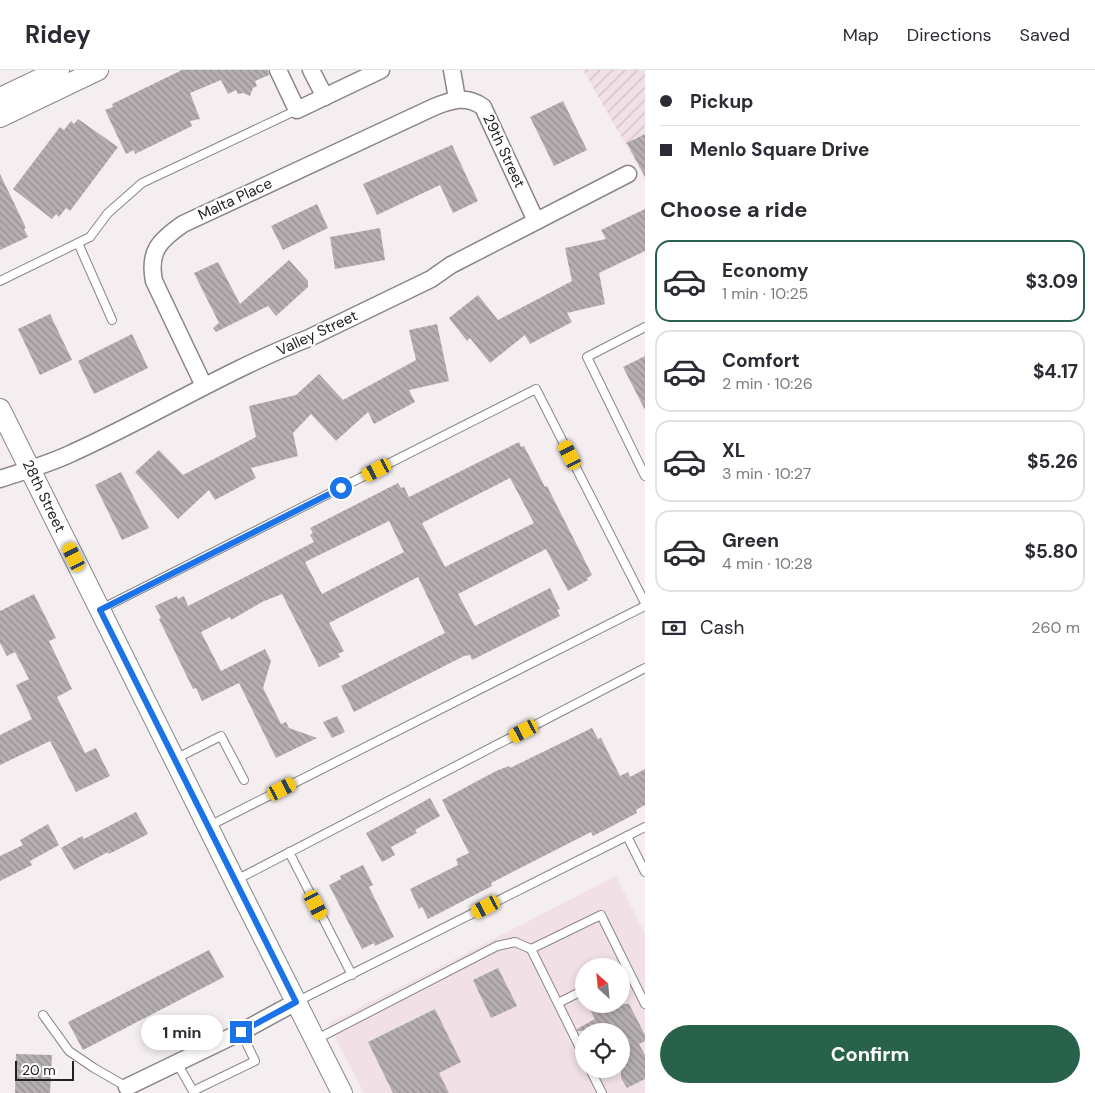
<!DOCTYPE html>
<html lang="en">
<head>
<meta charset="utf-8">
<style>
	:root { --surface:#fff; --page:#f7f7f7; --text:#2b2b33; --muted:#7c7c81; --line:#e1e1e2; --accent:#29624b }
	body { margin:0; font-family:"DM Sans",sans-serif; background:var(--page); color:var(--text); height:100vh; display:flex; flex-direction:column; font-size:19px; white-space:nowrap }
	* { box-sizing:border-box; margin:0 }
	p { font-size:16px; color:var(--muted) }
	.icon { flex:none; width:28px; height:28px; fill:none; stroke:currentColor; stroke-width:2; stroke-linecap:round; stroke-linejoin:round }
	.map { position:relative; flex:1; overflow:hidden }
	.sheet { display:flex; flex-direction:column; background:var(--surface); width:450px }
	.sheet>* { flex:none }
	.guide { display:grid; align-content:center; height:110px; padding:0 15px; background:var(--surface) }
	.needle { width:32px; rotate:333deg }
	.controls { position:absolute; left:575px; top:888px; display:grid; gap:10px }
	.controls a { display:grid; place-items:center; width:55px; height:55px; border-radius:50%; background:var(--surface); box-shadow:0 2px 8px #0003; font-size:25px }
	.scale { position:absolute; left:15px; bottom:12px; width:59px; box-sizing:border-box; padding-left:5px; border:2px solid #232021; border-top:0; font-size:14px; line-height:18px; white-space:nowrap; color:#232021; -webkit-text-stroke:4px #fff; paint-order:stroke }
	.end { position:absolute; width:22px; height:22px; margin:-11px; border:6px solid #1a73e8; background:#fff; box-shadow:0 0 0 2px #fff }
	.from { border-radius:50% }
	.bubble { position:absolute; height:35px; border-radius:18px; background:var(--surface); box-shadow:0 2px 8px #0003; font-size:16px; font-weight:700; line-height:35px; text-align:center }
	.car { position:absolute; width:15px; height:30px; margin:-15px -8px; border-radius:6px; box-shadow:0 0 4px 1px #0007; background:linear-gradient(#f5c518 24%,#345 0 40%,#f5c518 0 76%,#345 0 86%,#f5c518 0) }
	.guide b { display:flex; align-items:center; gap:18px; height:48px; font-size:19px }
	.guide b+b { border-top:1px solid var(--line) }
	.guide i { width:12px; height:12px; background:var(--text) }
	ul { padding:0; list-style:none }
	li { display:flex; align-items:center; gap:15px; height:82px; margin:0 10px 8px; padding:0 5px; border:2px solid var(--line); border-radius:15px }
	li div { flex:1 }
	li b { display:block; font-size:19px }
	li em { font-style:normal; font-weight:700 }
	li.selected { border-color:var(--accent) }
	li>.icon { width:45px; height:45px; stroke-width:1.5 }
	h2 { padding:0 15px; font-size:22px; line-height:60px }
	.pay { display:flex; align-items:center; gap:12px; height:55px; padding:0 15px; font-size:19px }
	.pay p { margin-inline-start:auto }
	.button { display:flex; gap:10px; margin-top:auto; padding:10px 15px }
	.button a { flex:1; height:58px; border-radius:30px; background:var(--accent); color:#fff; font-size:20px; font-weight:700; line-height:58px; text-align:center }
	header { display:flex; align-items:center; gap:30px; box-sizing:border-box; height:70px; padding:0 25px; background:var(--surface); border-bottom:1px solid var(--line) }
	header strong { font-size:24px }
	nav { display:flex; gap:28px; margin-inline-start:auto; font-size:18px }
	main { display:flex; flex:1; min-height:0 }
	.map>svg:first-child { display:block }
	.built { fill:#f1e0e5; fill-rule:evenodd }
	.industrial { fill:url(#industrial-furrows) }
	.building { fill:url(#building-back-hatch); fill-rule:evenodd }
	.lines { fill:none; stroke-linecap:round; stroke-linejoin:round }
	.service-casing { stroke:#8b8587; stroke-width:10 }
	.minor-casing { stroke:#8b8587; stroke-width:19 }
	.tertiary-casing { stroke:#8b8587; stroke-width:22 }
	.service { stroke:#fff; stroke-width:8 }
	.minor { stroke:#fff; stroke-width:16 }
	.tertiary { stroke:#fff; stroke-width:20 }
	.route { stroke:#1a73e8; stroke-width:6 }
	.labels { text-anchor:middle; stroke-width:4.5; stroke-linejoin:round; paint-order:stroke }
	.street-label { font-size:15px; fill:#232021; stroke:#fff }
</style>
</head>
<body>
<header>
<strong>Ridey</strong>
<nav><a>Map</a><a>Directions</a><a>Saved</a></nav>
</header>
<main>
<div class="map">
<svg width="645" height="1023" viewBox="0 0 645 1023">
	<defs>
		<pattern id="industrial-furrows" width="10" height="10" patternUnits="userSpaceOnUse" patternTransform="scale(1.25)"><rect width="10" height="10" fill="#f1e0e5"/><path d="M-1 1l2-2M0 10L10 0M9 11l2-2" fill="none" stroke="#cec0c4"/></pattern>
		<pattern id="building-back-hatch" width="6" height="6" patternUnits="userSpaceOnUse" patternTransform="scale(1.25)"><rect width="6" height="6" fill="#b6afb1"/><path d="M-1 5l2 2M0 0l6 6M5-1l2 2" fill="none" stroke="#948e90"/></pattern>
	</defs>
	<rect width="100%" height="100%" fill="#f5eef0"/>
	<path class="built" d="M 616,806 L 645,864 L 645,1023 L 364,1023 L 328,954 ZM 584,896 L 621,896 L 621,934 L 584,934 ZM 584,961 L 621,961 L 621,999 L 584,999 Z"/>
	<polygon class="industrial" points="583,0 645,0 645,108"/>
	<g class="building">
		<polygon points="182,0 268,0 269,5 255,11 257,16 253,18 250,26 243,23 238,24 236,20 228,24 221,10 190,23 200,49 190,51 192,56 135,84 134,80 126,84 105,40 113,37 112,34"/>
		<polygon points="563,31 587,80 554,96 530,47"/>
		<polygon points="78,49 118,77 70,141 66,138 59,147 56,144 52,149 13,119 60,57 64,60 71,51 74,54"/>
		<polygon points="645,64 645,107 627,73"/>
		<polygon points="452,75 478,131 453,143 440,115 377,145 363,114"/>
		<polygon points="0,104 26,158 24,159 28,167 0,180"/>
		<polygon points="317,134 328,158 283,180 271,156"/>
		<polygon points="645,139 645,181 599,203 605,234 567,243 572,252 530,274 525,265 490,293 470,268 467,271 449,248 478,225 498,250 572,211 565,178 606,169 601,160"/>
		<polygon points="380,158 385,190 335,199 330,167"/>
		<polygon points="289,190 308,211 308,217 276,246 268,236 216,262 213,258 219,253 194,203 218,192 240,234"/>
		<polygon points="50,244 72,290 40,305 18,259"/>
		<polygon points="437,254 449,311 409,320 415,332 374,354 368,342 336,371 311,344 293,363 298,386 251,398 256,408 215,430 209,420 178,449 135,402 159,380 183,405 256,367 249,336 296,325 319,304 343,330 416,290 409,260"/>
		<polygon points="132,264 148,298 94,324 78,291"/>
		<polygon points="645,286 645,340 623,297"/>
		<path d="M 519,372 L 521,377 L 524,376 L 545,417 L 547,416 L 592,505 L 587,508 L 588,510 L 568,521 L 546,479 L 458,524 L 475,556 L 550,518 L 560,539 L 557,540 L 560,546 L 472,590 L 470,585 L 466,586 L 466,585 L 354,642 L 341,616 L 445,563 L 418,507 L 329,553 L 344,581 L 338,584 L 340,587 L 319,597 L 282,524 L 262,532 L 231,550 L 230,547 L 201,562 L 221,601 L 265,579 L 271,591 L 263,618 L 281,654 L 286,652 L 289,658 L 317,668 L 276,688 L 239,613 L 202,631 L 196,618 L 193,619 L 159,549 L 161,548 L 155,536 L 177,526 L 178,529 L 184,526 L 188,536 L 314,472 L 310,465 L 313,463 L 310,458 L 398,413 L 401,418 L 404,417 L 409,427 ZM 510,408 L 534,453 L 445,497 L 422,453 ZM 389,451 L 404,482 L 322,524 L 305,492 Z"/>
		<polygon points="121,402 149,458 122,470 95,415"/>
		<polygon points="34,524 56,568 49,571 72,619 57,627 85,683 96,678 110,706 76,722 50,671 0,695 0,665 32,649 16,615 29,609 15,582 7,586 0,573 0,541"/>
		<polygon points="337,646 345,662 332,668 323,652"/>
		<polygon points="592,658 598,669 601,668 620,706 628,702 630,707 645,699 645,735 636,740 637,743 593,766 591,762 491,813 492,816 428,849 422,837 419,839 410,819 458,795 456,789 469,783 442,730 496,701 509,696 510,698"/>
		<polygon points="430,728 440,746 415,760 417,763 391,777 395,785 382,792 366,763"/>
		<polygon points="136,742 148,764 109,784 108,782 74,800 61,778 82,766 84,769"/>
		<polygon points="48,754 59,775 30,791 32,795 0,811 0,786 23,775 20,770"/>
		<polygon points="363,795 373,815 369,817 394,867 375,876 374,873 362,879 329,815 341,809 340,806"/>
		<polygon points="209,880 224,907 83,980 68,952"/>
		<polygon points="498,898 517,936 491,948 473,910"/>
		<polygon points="597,934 629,934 645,965 645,971 639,974 645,985 645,1009 627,1018 621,1008 621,961 578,961 577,959 595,949 589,938"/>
		<polygon points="435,939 461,992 439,1003 449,1023 393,1023 368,972"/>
		<polygon points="16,984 52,985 50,1023 15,1023"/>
	</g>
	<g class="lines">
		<g class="service-casing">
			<g id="service">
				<polyline points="78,173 112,250"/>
				<polyline points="0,211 90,167 108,143 142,113 297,40"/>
				<polyline points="645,257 587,287 645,406"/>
				<polyline points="101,539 536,319 645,533"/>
				<polyline points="175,689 221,666 244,710"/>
				<polyline points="209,756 645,536"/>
				<polyline points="627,766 645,757"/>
				<polyline points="289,782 352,905"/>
				<polyline points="236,810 645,598"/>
				<polyline points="298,931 627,766 645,802"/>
				<polyline points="558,933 584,920"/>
				<polyline points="43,945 69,981 94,998 127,1017"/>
				<polyline points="315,970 497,876 515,872 531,879"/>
				<polyline points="584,986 531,879 601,845 645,934"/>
				<polyline points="177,993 193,1021 255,991 241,962"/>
				<polyline points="590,999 602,1023"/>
			</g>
		</g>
		<g class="minor-casing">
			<g id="minor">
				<polyline points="278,0 297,40 381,0"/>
				<polyline points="311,0 325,27"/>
				<polyline points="452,0 457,29"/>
				<path d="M 204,316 L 154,211 C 148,181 160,170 183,154 L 434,37 C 451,30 467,25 483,37 L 536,151"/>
				<path d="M 0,409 C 24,401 49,394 72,383 C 152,347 227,300 309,268 L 431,209 L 451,195 L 628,104"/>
				<polyline points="127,1017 241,962 296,932"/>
			</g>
		</g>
		<g class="tertiary-casing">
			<g id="tertiary">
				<polyline points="0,28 59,0"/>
				<polyline points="0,47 98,0"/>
				<polyline points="0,339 235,811 342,1023"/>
			</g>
		</g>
		<use href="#service" class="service"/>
		<use href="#minor" class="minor"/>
		<use href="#tertiary" class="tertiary"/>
	</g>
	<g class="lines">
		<polyline class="route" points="241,962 296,932 100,540 341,418"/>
	</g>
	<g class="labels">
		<g class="street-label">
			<text transform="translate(504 81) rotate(65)" y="5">29th Street</text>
			<text transform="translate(235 129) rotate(-25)" y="5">Malta Place</text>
			<text transform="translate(317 263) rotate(-25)" y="5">Valley Street</text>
			<text transform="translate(44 426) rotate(64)" y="5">28th Street</text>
		</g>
	</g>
</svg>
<div class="controls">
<a><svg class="needle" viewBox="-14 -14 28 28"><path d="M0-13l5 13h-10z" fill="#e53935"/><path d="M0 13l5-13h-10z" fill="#7c7c81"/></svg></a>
<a><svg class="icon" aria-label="locate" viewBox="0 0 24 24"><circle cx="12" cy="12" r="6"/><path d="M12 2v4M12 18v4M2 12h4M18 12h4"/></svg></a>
</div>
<div class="scale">20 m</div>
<i class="end from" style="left:341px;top:418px"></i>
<i class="end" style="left:241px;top:962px"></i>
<div class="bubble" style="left:141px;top:945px;width:82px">1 min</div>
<i class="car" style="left:570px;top:385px;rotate:333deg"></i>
<i class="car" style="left:377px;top:400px;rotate:243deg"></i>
<i class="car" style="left:74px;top:487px;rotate:334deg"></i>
<i class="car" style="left:524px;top:661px;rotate:243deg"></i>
<i class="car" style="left:282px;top:719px;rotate:63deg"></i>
<i class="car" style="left:316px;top:835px;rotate:153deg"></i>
<i class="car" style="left:486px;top:837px;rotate:243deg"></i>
</div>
<section class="sheet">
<div class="guide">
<b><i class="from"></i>Pickup</b>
<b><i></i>Menlo Square Drive</b>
</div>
<h2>Choose a ride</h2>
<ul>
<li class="selected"><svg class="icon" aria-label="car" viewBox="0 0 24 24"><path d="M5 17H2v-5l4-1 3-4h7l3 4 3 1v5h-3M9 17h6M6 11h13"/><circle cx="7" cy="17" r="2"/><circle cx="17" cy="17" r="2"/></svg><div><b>Economy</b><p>1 min · 10:25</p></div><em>$3.09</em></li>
<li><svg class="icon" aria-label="car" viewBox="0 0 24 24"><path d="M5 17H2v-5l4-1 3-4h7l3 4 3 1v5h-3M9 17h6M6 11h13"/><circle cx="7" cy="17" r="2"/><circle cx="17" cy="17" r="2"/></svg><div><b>Comfort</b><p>2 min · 10:26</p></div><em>$4.17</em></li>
<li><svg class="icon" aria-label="car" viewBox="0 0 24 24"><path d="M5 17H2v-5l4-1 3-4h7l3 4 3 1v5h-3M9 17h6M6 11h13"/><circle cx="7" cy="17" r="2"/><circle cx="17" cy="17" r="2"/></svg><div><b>XL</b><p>3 min · 10:27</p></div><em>$5.26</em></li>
<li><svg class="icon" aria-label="car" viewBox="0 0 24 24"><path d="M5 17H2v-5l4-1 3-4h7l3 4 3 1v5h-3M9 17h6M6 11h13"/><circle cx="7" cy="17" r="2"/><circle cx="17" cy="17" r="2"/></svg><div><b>Green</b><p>4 min · 10:28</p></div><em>$5.80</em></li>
</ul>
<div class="pay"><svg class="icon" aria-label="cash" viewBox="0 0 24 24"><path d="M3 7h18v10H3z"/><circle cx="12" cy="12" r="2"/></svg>Cash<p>260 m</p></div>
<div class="button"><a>Confirm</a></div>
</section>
</main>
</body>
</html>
